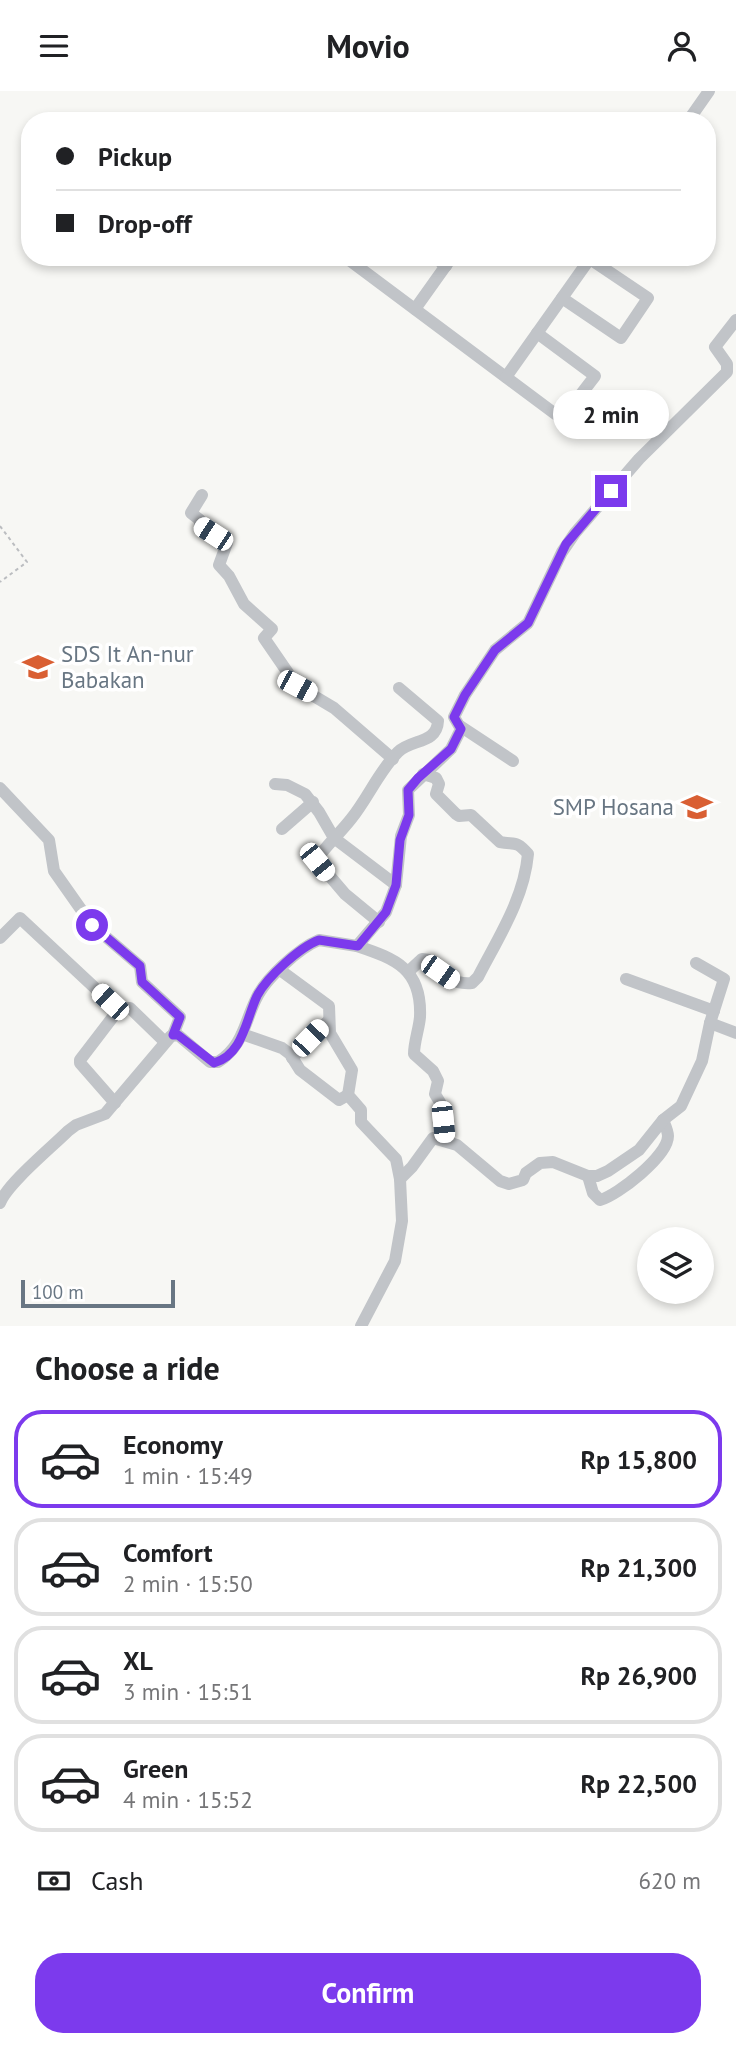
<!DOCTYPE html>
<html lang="en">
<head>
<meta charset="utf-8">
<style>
	:root { --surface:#fff; --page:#f2f2f2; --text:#202124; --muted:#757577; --line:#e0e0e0; --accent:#7c3aed }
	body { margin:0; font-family:"PT Sans",sans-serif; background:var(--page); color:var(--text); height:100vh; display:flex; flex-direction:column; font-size:26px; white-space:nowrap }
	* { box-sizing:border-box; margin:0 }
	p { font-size:23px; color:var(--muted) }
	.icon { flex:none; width:38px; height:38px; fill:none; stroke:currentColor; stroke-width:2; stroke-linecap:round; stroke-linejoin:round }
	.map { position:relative; height:1235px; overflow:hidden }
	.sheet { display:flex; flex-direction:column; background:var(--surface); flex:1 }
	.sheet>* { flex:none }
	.guide { position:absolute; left:21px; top:21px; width:695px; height:154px; border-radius:28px; box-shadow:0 4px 10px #0003; display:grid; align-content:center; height:154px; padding:0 35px; background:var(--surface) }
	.buttons { position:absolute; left:637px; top:1136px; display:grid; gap:14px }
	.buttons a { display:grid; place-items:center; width:77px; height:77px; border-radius:50%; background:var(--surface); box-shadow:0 4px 10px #0003; font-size:35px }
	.scale { position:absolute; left:21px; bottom:18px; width:154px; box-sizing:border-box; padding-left:7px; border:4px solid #687683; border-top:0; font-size:19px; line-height:24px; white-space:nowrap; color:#687683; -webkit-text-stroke:5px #fff; paint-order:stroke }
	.end { position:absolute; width:32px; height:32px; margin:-16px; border:9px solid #7c3aed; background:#fff; box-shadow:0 0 0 4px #fff }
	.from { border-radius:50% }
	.bubble { position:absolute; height:49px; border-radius:24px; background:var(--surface); box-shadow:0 4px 10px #0003; font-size:23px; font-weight:600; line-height:49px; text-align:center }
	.car { position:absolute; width:21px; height:42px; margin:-21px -10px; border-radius:9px; box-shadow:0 0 5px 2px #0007; background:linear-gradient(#fff 24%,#345 0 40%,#fff 0 76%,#345 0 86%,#fff 0) }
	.guide b { display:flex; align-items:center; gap:24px; height:66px; font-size:26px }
	.guide b+b { border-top:2px solid var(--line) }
	.guide i { width:18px; height:18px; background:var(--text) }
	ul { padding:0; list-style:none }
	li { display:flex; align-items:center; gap:21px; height:98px; margin:0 14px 10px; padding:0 21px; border:4px solid var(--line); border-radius:28px }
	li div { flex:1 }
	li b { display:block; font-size:26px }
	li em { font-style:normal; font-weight:600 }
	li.on { border-color:var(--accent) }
	li>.icon { width:63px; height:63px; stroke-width:1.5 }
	h2 { padding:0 35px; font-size:32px; line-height:84px }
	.pay { display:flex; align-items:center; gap:18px; height:77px; padding:0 35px; font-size:26px }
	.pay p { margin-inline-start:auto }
	.action { display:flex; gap:14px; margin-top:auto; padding:14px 35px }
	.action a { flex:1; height:80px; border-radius:28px; background:var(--accent); color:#fff; font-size:28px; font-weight:600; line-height:80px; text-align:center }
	header { display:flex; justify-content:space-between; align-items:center; height:91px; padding:0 35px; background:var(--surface); font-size:32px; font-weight:600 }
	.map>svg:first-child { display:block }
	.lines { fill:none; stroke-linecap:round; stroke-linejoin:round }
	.path { stroke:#bbbdc0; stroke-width:2; stroke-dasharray:3.5 3.5; stroke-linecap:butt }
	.minor { stroke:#c1c4c8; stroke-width:12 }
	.route { stroke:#7c3aed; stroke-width:9 }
	.labels { text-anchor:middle; stroke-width:7; stroke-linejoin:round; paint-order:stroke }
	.poi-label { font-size:23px; fill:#687683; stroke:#fff; text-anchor:start }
</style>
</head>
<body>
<header><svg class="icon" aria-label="menu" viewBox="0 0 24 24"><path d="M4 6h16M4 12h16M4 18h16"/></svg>Movio<svg class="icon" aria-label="person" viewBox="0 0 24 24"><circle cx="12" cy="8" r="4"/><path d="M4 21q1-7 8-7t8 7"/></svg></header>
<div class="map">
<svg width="736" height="1235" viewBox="0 0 736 1235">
	<rect width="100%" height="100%" fill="#f7f7f4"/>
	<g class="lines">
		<polyline class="path" points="0,435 27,471 0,491"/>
		<g class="minor">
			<polyline points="688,30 709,0"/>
			<polyline points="345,166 562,328 595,285 537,242"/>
			<polyline points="434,166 446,175"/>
			<polyline points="562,207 621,247 648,207 590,168"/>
			<polyline points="415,218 452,166"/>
			<polyline points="506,286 591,166"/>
			<polyline points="202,404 191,422 200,429 200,435 227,452 219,474 229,485 244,513 272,538 264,547 297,595 334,617 393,668"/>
			<polyline points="460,635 513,670"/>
			<polyline points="275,693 287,694 305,703 319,721 334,747 396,794"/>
			<polyline points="0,697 49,749 54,780 92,834 140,875 142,891 180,926 173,944"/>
			<polyline points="282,738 313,711"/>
			<path d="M 379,831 L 345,803 L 316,769 C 327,754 340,742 351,728 C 368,707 379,680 398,661 C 411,648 437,653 438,630 L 399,597"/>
			<polyline points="0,847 20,827 110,911 119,918 130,917 165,951"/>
			<path d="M 357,855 C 396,868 422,878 420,926 C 419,938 414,951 414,963 L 433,980 L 438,990 L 435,1003 L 441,1013 L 445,1050"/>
			<polyline points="280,879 329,915 330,942 352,979 348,1004 361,1019 361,1031 396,1068 400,1088 402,1130 395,1170 361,1235"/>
			<path d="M 408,881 L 422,868 L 429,869 C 441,882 452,894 472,892 L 478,886 C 498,847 524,808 528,763 C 516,749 515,754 500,751 L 471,724 L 459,725 L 456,723 L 436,703 L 439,693 L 436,687 L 423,683"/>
			<polyline points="626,888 714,920"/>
			<polyline points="710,932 736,942"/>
			<polyline points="242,943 282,957 290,963 300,979 339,1009 348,1004"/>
			<polyline points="292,967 329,929"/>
			<polyline points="115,1012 80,972 80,969 119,918"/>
			<path d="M 588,1085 L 593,1102 L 600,1109 C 618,1104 668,1065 668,1045 C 668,1040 665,1034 663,1029"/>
			<polyline points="400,1088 412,1076 433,1047 457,1054 500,1090 509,1093 523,1089 526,1082 540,1072 553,1071 588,1085 597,1085 608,1080 639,1059 663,1029 681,1015 702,970 710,932 724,888 696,872"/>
			<path d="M 0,1112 C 7,1093 52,1056 68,1040 L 76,1034 L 105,1023 L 171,945 L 178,944 L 210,971 L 218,971 C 243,955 244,933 256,908 C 265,888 299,857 319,849 L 357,855 L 386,821 L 396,794 L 401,745 L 409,724 L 408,699 L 451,658 L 461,638 L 454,626 L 465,604 L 495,559 L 528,532 L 562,461 L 575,442 L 639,368 L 727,281 L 727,273 L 715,256 L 736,229"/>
		</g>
	</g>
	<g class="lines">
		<path class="route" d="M 92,834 L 140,875 L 142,891 L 180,926 L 173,944 L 178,944 L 214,972 C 243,964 246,928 257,905 C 267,886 300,856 319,849 L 358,855 L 386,821 L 396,794 L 400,749 L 409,724 L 408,699 L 418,687 L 451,658 L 461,638 L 454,626 L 465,604 L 495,559 L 528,532 L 566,453 L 611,400"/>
	</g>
	<defs>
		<g id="school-bare" transform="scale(2.415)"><path d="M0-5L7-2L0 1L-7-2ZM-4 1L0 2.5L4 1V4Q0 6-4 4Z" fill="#d95f33" stroke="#fff" stroke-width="2.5" paint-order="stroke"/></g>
	</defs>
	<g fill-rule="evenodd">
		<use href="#school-bare" x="38" y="576"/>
		<use href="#school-bare" x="697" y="716"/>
	</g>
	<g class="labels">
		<g class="poi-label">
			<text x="61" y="571">SDS It An-nur<tspan x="61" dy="26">Babakan</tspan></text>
			<text x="674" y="724" text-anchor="end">SMP Hosana</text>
		</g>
	</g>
</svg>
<div class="buttons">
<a><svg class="icon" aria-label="layers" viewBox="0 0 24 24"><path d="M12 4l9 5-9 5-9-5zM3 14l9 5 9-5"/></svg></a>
</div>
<div class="scale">100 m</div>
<i class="end from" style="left:92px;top:834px"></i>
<i class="end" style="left:611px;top:400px"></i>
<div class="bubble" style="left:553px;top:299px;width:116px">2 min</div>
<i class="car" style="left:213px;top:443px;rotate:303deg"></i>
<i class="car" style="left:297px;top:595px;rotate:118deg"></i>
<i class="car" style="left:317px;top:771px;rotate:141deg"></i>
<i class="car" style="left:440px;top:881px;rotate:125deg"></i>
<i class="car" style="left:110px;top:911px;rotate:313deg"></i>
<i class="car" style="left:310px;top:947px;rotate:44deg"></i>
<i class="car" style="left:443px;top:1031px;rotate:174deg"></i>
<div class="guide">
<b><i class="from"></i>Pickup</b>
<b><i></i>Drop-off</b>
</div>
</div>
<section class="sheet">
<h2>Choose a ride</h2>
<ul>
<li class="on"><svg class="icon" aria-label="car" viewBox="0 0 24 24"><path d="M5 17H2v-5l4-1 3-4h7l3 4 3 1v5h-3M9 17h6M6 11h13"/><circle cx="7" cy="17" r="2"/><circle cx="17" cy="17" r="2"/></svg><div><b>Economy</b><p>1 min · 15:49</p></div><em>Rp 15,800</em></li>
<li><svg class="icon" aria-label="car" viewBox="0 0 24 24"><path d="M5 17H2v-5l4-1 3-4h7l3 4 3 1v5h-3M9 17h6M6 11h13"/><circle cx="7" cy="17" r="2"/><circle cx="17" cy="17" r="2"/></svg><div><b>Comfort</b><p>2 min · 15:50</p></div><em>Rp 21,300</em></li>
<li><svg class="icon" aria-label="car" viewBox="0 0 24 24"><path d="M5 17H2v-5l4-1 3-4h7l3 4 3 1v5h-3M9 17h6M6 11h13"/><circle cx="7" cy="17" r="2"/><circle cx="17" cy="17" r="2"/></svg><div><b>XL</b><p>3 min · 15:51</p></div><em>Rp 26,900</em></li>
<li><svg class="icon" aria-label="car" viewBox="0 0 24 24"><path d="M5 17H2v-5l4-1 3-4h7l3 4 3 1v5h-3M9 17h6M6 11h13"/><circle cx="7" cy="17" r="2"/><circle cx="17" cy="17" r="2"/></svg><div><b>Green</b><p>4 min · 15:52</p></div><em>Rp 22,500</em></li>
</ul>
<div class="pay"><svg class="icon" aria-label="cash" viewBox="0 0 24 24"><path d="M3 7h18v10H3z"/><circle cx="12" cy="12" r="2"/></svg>Cash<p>620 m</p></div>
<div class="action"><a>Confirm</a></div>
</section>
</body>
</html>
